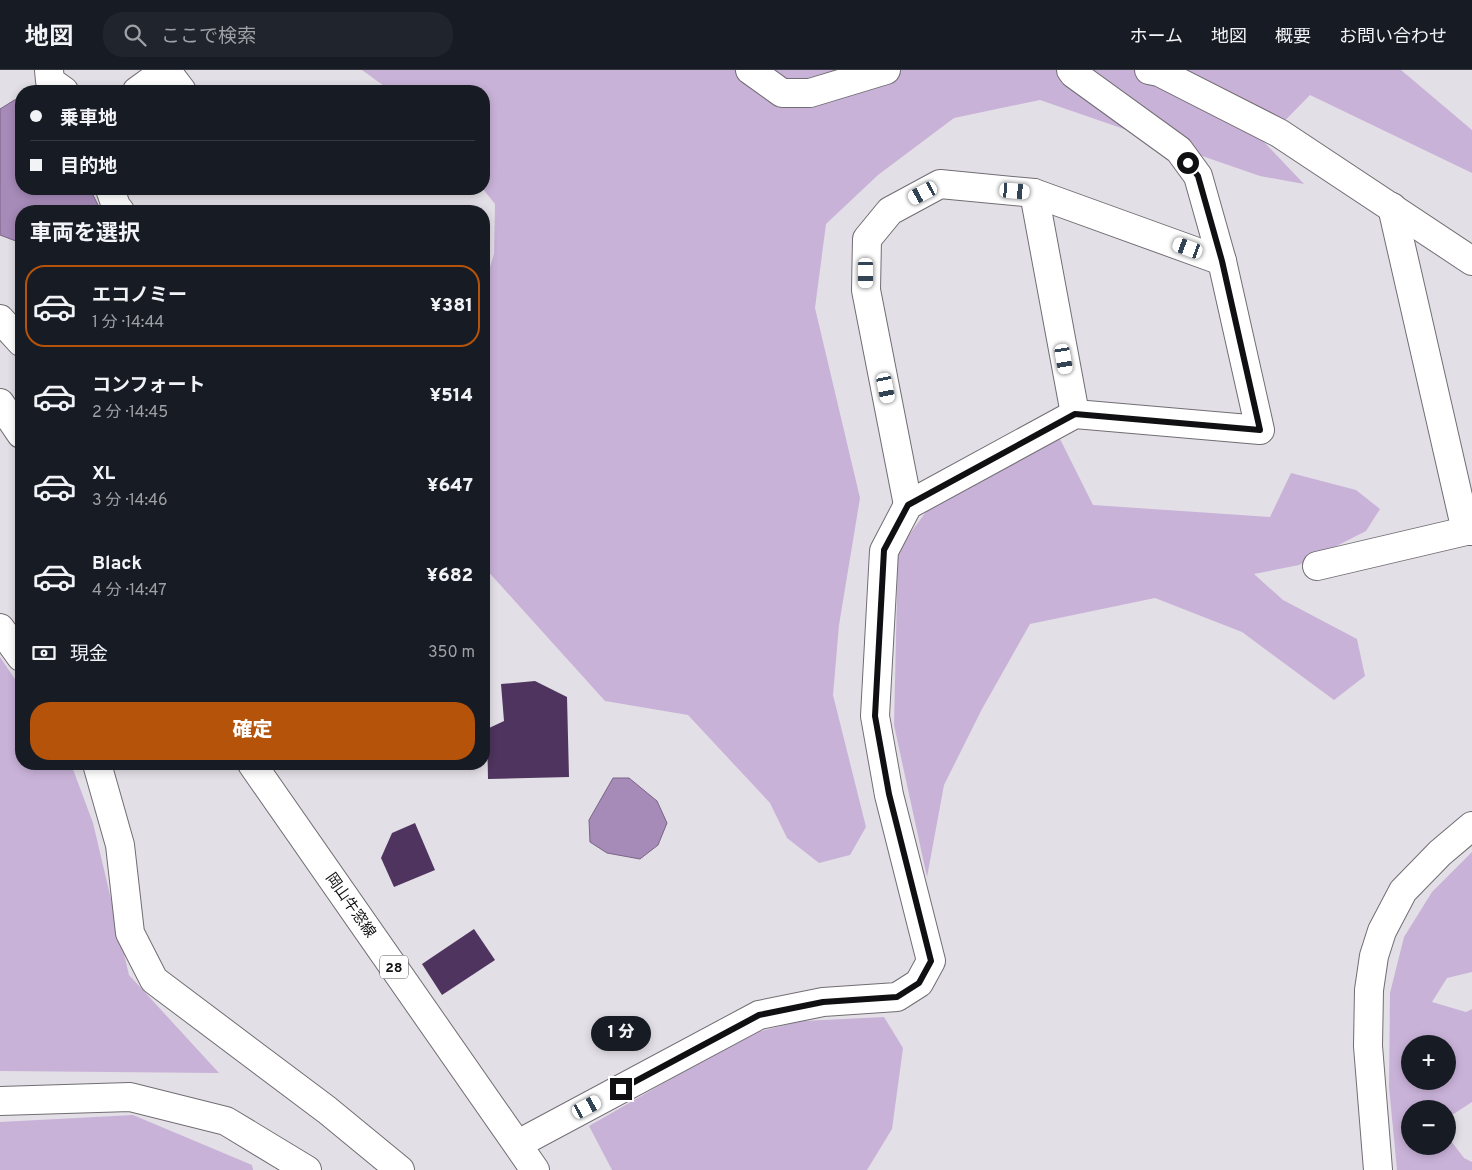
<!DOCTYPE html>
<html lang="ja">
<head>
<meta charset="utf-8">
<style>
	:root { --surface:#171b24; --page:#20242c; --text:#f1f3f6; --muted:#9ea1a6; --line:#363941; --accent:#b45309 }
	body { margin:0; font-family:Overpass,"Noto Sans JP",sans-serif; background:var(--page); color:var(--text); height:100vh; display:flex; flex-direction:column; font-size:19px; white-space:nowrap }
	* { box-sizing:border-box; margin:0 }
	p { font-size:16px; color:var(--muted) }
	.icon { flex:none; width:28px; height:28px; fill:none; stroke:currentColor; stroke-width:2; stroke-linecap:round; stroke-linejoin:round }
	.map { position:relative; flex:1; overflow:hidden }
	.details { position:absolute; left:15px; top:135px; width:475px; height:565px; display:flex; flex-direction:column; background:var(--surface); border-radius:20px; box-shadow:0 2px 8px #0003 }
	.details>* { flex:none }
	.guide { position:absolute; left:15px; top:15px; width:475px; height:110px; border-radius:20px; box-shadow:0 2px 8px #0003; display:grid; align-content:center; height:110px; padding:0 15px; background:var(--surface) }
	.tools { position:absolute; left:1401px; top:965px; display:grid; gap:10px }
	.tools a { display:grid; place-items:center; width:55px; height:55px; border-radius:50%; background:var(--surface); box-shadow:0 2px 8px #0003; font-size:25px }
	.end { position:absolute; width:22px; height:22px; margin:-11px; border:6px solid #100f11; background:#fff; box-shadow:0 0 0 2px #fff }
	.from { border-radius:50% }
	.bubble { position:absolute; height:35px; border-radius:18px; background:var(--surface); box-shadow:0 2px 8px #0003; font-size:16px; font-weight:800; line-height:35px; text-align:center }
	.car { position:absolute; width:15px; height:30px; margin:-15px -8px; border-radius:6px; box-shadow:0 0 4px 1px #0007; background:linear-gradient(#fff 24%,#345 0 40%,#fff 0 76%,#345 0 86%,#fff 0) }
	.guide b { display:flex; align-items:center; gap:18px; height:48px; font-size:19px }
	.guide b+b { border-top:1px solid var(--line) }
	.guide i { width:12px; height:12px; background:var(--text) }
	ul { padding:0; list-style:none }
	li { display:flex; align-items:center; gap:15px; height:82px; margin:0 10px 8px; padding:0 5px; border:2px solid transparent; border-radius:20px }
	li div { flex:1 }
	li b { display:block; font-size:19px }
	li em { font-style:normal; font-weight:800 }
	li.active { border-color:var(--accent) }
	li>.icon { width:45px; height:45px; stroke-width:1.5 }
	h2 { padding:0 15px; font-size:22px; line-height:60px }
	.pay { display:flex; align-items:center; gap:12px; height:55px; padding:0 15px; font-size:19px }
	.pay p { margin-inline-start:auto }
	.action { display:flex; gap:10px; margin-top:auto; padding:10px 15px }
	.action a { flex:1; height:58px; border-radius:20px; background:var(--accent); color:#fff; font-size:20px; font-weight:800; line-height:58px; text-align:center }
	header { display:flex; align-items:center; gap:30px; box-sizing:border-box; height:70px; padding:0 25px; background:var(--surface); border-bottom:1px solid var(--line) }
	header strong { font-size:24px }
	nav { display:flex; gap:28px; margin-inline-start:auto; font-size:18px }
	.search { width:350px; height:45px; background:var(--page); display:flex; align-items:center; gap:12px; box-sizing:border-box; padding:0 18px; border-radius:20px; color:var(--muted); font-size:19px }
	.map>svg:first-child { display:block }
	.green { fill:#c9b2d8; fill-rule:evenodd }
	.water { fill:#a68ab8; stroke:#796586 }
	.building { fill:#4e345e }
	.lines { fill:none; stroke-linecap:round; stroke-linejoin:round }
	.street-casing { stroke:#716d73; stroke-width:30 }
	.secondary-casing { stroke:#716d73; stroke-width:30 }
	.primary-casing { stroke:#716d73; stroke-width:30 }
	.street { stroke:#fff; stroke-width:28 }
	.secondary { stroke:#fff; stroke-width:28 }
	.primary { stroke:#fff; stroke-width:28 }
	.route { stroke:#100f11; stroke-width:6 }
	.labels { text-anchor:middle; stroke-width:5; stroke-linejoin:round; paint-order:stroke }
	.shield { fill:#fff; stroke:#585758; stroke-width:1 }
	.shield-label { font-size:14px; font-weight:bold; fill:#100f11 }
	.street-label { font-size:15px; fill:#100f11; stroke:#fff }
</style>
</head>
<body>
<header>
<strong>地図</strong>
<div class="search"><svg class="icon" aria-label="search" viewBox="0 0 24 24"><circle cx="10" cy="10" r="6"/><path d="M15 15l6 6"/></svg>ここで検索</div>
<nav><a>ホーム</a><a>地図</a><a>概要</a><a>お問い合わせ</a></nav>
</header>
<div class="map">
<svg width="1472" height="1100" viewBox="0 0 1472 1100">
	<rect width="100%" height="100%" fill="#e3dfe6"/>
	<g class="green">
		<polygon points="362,0 1401,0 1472,60 1472,103 1310,25 1264,72 1304,114 1260,106 1040,30 954,48 878,105 826,154 815,238 860,428 839,555 833,625 866,757 850,785 819,793 787,768 770,733 688,645 605,631 484,497 484,217 494,184 495,134 483,119 484,21 391,21"/>
		<polygon points="1060,369 1093,435 1270,447 1291,403 1356,420 1380,439 1366,461 1299,495 1254,504 1283,530 1357,569 1365,606 1334,630 1242,562 1155,528 1030,554 982,639 944,715 927,807 894,655 898,480 931,435"/>
		<polygon points="0,587 21,618 21,694 71,694 93,753 129,905 219,1003 0,1001"/>
		<path d="M 1472,782 L 1472,902 L 1447,908 L 1432,932 L 1466,942 L 1472,939 L 1472,1032 L 1452,1045 L 1448,1058 L 1448,1039 L 1410,1039 L 1410,1076 L 1448,1076 L 1448,1067 L 1464,1088 L 1472,1092 L 1472,1100 L 1397,1100 L 1389,1017 L 1390,923 L 1404,867 L 1432,822 ZM 1410,974 L 1448,974 L 1448,1011 L 1410,1011 Z"/>
		<polygon points="884,947 903,978 892,1059 867,1100 612,1100 589,1056 749,964 802,951"/>
		<polygon points="133,1045 252,1095 253,1100 0,1100 0,1052"/>
	</g>
	<g class="water">
		<polygon points="21,26 21,119 90,119 101,141 21,141 21,173 0,165 0,39"/>
		<polygon points="613,708 629,708 657,731 667,753 658,775 640,789 607,783 590,772 589,750"/>
	</g>
	<g class="building">
		<polygon points="535,611 567,627 569,707 488,709 487,659 504,651 501,614"/>
		<polygon points="415,753 435,800 394,817 381,788 392,763"/>
		<polygon points="474,859 495,890 442,925 422,894"/>
	</g>
	<g class="lines">
		<g class="street-casing">
			<g id="street">
				<polyline points="49,0 50,11 64,21"/>
				<polyline points="750,0 782,23 810,23 886,0"/>
				<polyline points="1149,0 1159,2 1279,63 1472,191"/>
				<polyline points="137,21 166,0 182,21"/>
				<polyline points="110,119 116,136 120,141"/>
				<polyline points="1034,123 1075,344"/>
				<polyline points="1392,137 1466,461"/>
				<polyline points="0,249 21,272"/>
				<polyline points="908,435 866,220 867,169 890,141 940,114 1034,123 1222,191"/>
				<polyline points="1317,496 1466,461 1472,461"/>
				<polyline points="0,558 21,587"/>
				<polyline points="97,694 120,775 130,863 154,910 327,1040 400,1100"/>
				<polyline points="0,1031 130,1027 226,1051 307,1100"/>
				<polyline points="518,1074 759,945 823,932 897,927 919,913 931,891 889,725 875,646 884,481 908,435 1075,344 1260,360 1222,191 1198,106 1179,80 1074,4 1071,0"/>
			</g>
		</g>
		<g class="secondary-casing">
			<polyline id="secondary" points="1378,1100 1368,976 1369,920 1374,886 1382,861 1403,821 1440,783 1472,756"/>
		</g>
		<g class="primary-casing">
			<g id="primary">
				<polyline points="0,333 21,364"/>
				<polyline points="252,694 535,1100"/>
			</g>
		</g>
		<use href="#street" class="street"/>
		<use href="#secondary" class="secondary"/>
		<use href="#primary" class="primary"/>
	</g>
	<g class="lines">
		<polyline class="route" points="621,1019 759,945 823,932 897,927 919,913 931,891 889,724 875,646 884,480 908,435 1075,344 1260,360 1222,191 1198,106 1188,93"/>
	</g>
	<g class="labels">
		<rect class="shield" x="380" y="885.5" width="28" height="23" rx="4"/>
		<g class="shield-label">
			<text x="394" y="902">28</text>
		</g>
		<g class="street-label">
			<text transform="translate(351 835) rotate(55)" y="5">岡山牛窓線</text>
		</g>
	</g>
</svg>
<div class="tools">
<a>+</a>
<a>−</a>
</div>
<i class="end from" style="left:1188px;top:93px"></i>
<i class="end" style="left:621px;top:1019px"></i>
<div class="bubble" style="left:591px;top:946px;width:60px">1 分</div>
<i class="car" style="left:1015px;top:121px;rotate:95deg"></i>
<i class="car" style="left:923px;top:123px;rotate:242deg"></i>
<i class="car" style="left:1188px;top:178px;rotate:290deg"></i>
<i class="car" style="left:866px;top:203px;rotate:180deg"></i>
<i class="car" style="left:1064px;top:289px;rotate:170deg"></i>
<i class="car" style="left:886px;top:318px;rotate:169deg"></i>
<i class="car" style="left:587px;top:1037px;rotate:62deg"></i>
<div class="guide">
<b><i class="from"></i>乗車地</b>
<b><i></i>目的地</b>
</div>
<section class="details">
<h2>車両を選択</h2>
<ul>
<li class="active"><svg class="icon" aria-label="car" viewBox="0 0 24 24"><path d="M5 17H2v-5l4-1 3-4h7l3 4 3 1v5h-3M9 17h6M6 11h13"/><circle cx="7" cy="17" r="2"/><circle cx="17" cy="17" r="2"/></svg><div><b>エコノミー</b><p>1 分 · 14:44</p></div><em>¥381</em></li>
<li><svg class="icon" aria-label="car" viewBox="0 0 24 24"><path d="M5 17H2v-5l4-1 3-4h7l3 4 3 1v5h-3M9 17h6M6 11h13"/><circle cx="7" cy="17" r="2"/><circle cx="17" cy="17" r="2"/></svg><div><b>コンフォート</b><p>2 分 · 14:45</p></div><em>¥514</em></li>
<li><svg class="icon" aria-label="car" viewBox="0 0 24 24"><path d="M5 17H2v-5l4-1 3-4h7l3 4 3 1v5h-3M9 17h6M6 11h13"/><circle cx="7" cy="17" r="2"/><circle cx="17" cy="17" r="2"/></svg><div><b>XL</b><p>3 分 · 14:46</p></div><em>¥647</em></li>
<li><svg class="icon" aria-label="car" viewBox="0 0 24 24"><path d="M5 17H2v-5l4-1 3-4h7l3 4 3 1v5h-3M9 17h6M6 11h13"/><circle cx="7" cy="17" r="2"/><circle cx="17" cy="17" r="2"/></svg><div><b>Black</b><p>4 分 · 14:47</p></div><em>¥682</em></li>
</ul>
<div class="pay"><svg class="icon" aria-label="cash" viewBox="0 0 24 24"><path d="M3 7h18v10H3z"/><circle cx="12" cy="12" r="2"/></svg>現金<p>350 m</p></div>
<div class="action"><a>確定</a></div>
</section>
</div>
</body>
</html>
